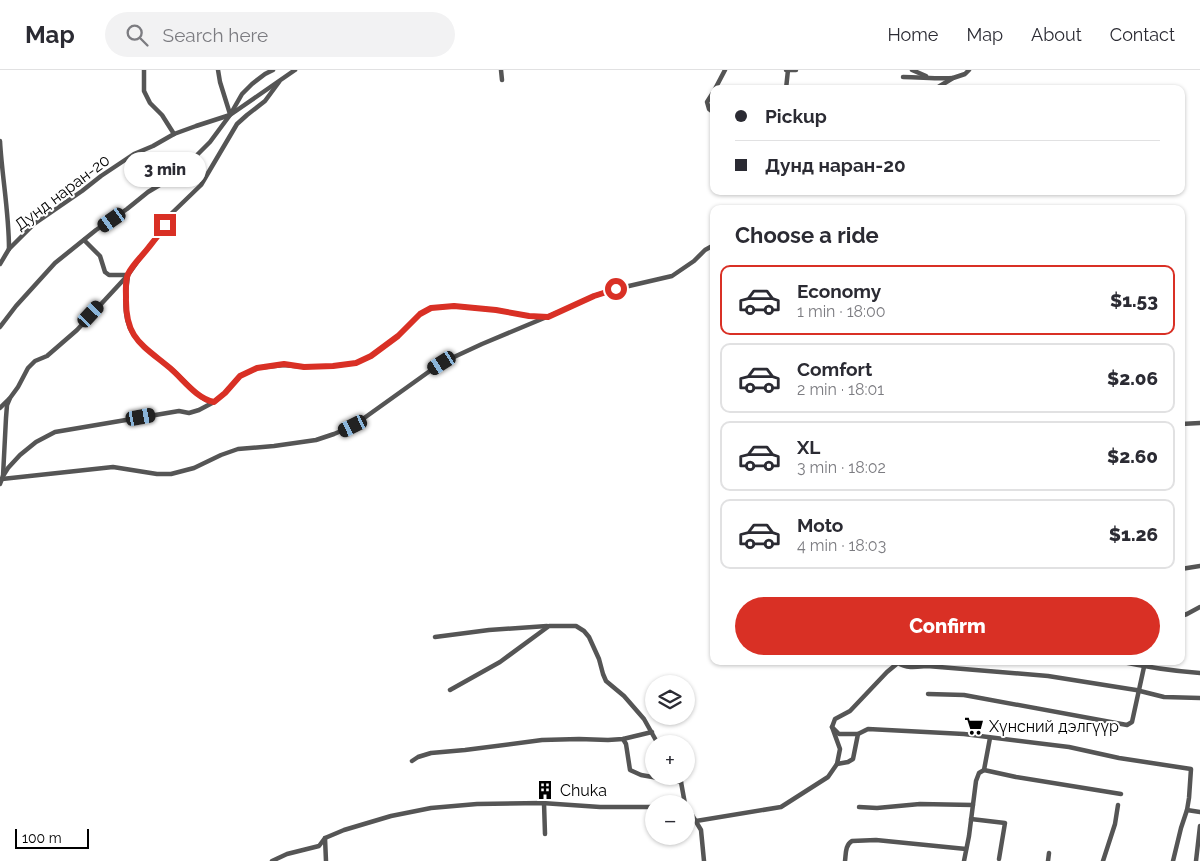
<!DOCTYPE html>
<html lang="en">
<head>
<meta charset="utf-8">
<style>
	:root { --surface:#fff; --page:#f2f2f3; --text:#2b2b33; --muted:#7c7c81; --line:#e1e1e2; --accent:#d93025 }
	body { margin:0; font-family:Raleway,sans-serif; background:var(--page); color:var(--text); height:100vh; display:flex; flex-direction:column; font-size:19px; white-space:nowrap }
	* { box-sizing:border-box; margin:0 }
	p { font-size:16px; color:var(--muted) }
	.icon { flex:none; width:28px; height:28px; fill:none; stroke:currentColor; stroke-width:2; stroke-linecap:round; stroke-linejoin:round }
	.map { position:relative; flex:1; overflow:hidden }
	.side { position:absolute; left:710px; top:135px; width:475px; height:460px; display:flex; flex-direction:column; background:var(--surface); border-radius:10px; box-shadow:0 1px 4px #0004 }
	.side>* { flex:none }
	.top-card { position:absolute; left:710px; top:15px; width:475px; height:110px; border-radius:10px; box-shadow:0 1px 4px #0004; display:grid; align-content:center; height:110px; padding:0 25px; background:var(--surface) }
	.tools { position:absolute; left:645px; top:605px; display:grid; gap:10px }
	.tools a { display:grid; place-items:center; width:50px; height:50px; border-radius:50%; background:var(--surface); box-shadow:0 1px 4px #0004; font-size:25px }
	.scale { position:absolute; left:15px; bottom:12px; width:74px; box-sizing:border-box; padding-left:5px; border:2px solid #000; border-top:0; font-size:14px; line-height:18px; white-space:nowrap; color:#000; -webkit-text-stroke:4px #fff; paint-order:stroke }
	.end { position:absolute; width:22px; height:22px; margin:-11px; border:6px solid #d93025; background:#fff; box-shadow:0 0 0 2px #fff }
	.from { border-radius:50% }
	.bubble { position:absolute; height:35px; border-radius:18px; background:var(--surface); box-shadow:0 1px 4px #0004; font-size:16px; font-weight:800; line-height:35px; text-align:center }
	.car { position:absolute; width:15px; height:30px; margin:-15px -8px; border-radius:6px; box-shadow:0 0 4px 1px #0007; background:linear-gradient(#222 24%,#8ab4d8 0 40%,#222 0 76%,#8ab4d8 0 86%,#222 0) }
	.top-card b { display:flex; align-items:center; gap:18px; height:48px; font-size:19px }
	.top-card b+b { border-top:1px solid var(--line) }
	.top-card i { width:12px; height:12px; background:var(--text) }
	ul { padding:0; list-style:none }
	li { display:flex; align-items:center; gap:15px; height:70px; margin:0 10px 8px; padding:0 15px; border:2px solid var(--line); border-radius:10px }
	li div { flex:1 }
	li b { display:block; font-size:19px }
	li em { font-style:normal; font-weight:800 }
	li.on { border-color:var(--accent) }
	li>.icon { width:45px; height:45px; stroke-width:1.5 }
	h2 { padding:0 25px; font-size:22px; line-height:60px }
	.button { display:flex; gap:10px; margin-top:auto; padding:10px 25px }
	.button a { flex:1; height:58px; border-radius:30px; background:var(--accent); color:#fff; font-size:20px; font-weight:800; line-height:58px; text-align:center }
	header { display:flex; align-items:center; gap:30px; box-sizing:border-box; height:70px; padding:0 25px; background:var(--surface); border-bottom:1px solid var(--line) }
	header strong { font-size:24px }
	nav { display:flex; gap:28px; margin-inline-start:auto; font-size:18px }
	.search { width:350px; height:45px; background:var(--page); display:flex; align-items:center; gap:12px; box-sizing:border-box; padding:0 18px; border-radius:28px; color:var(--muted); font-size:19px }
	.map>svg:first-child { display:block }
	.lines { fill:none; stroke-linecap:round; stroke-linejoin:round }
	.street { stroke:#555; stroke-width:4.5 }
	.route { stroke:#d93025; stroke-width:6 }
	.labels { text-anchor:middle; stroke-width:4; stroke-linejoin:round; paint-order:stroke }
	.street-label { font-size:16px; fill:#000; stroke:#fff }
	.poi-label { font-size:16px; fill:#000; stroke:#fff; text-anchor:start }
</style>
</head>
<body>
<header>
<strong>Map</strong>
<div class="search"><svg class="icon" aria-label="search" viewBox="0 0 24 24"><circle cx="10" cy="10" r="6"/><path d="M15 15l6 6"/></svg>Search here</div>
<nav><a>Home</a><a>Map</a><a>About</a><a>Contact</a></nav>
</header>
<div class="map">
<svg width="1200" height="791" viewBox="0 0 1200 791">
	<rect width="100%" height="100%" fill="#fff"/>
	<g class="lines">
		<g class="street">
			<polyline points="144,0 144,21 150,33 162,45 174,64"/>
			<polyline points="218,0 220,12 230,44"/>
			<polyline points="501,0 502,10"/>
			<polyline points="786,0 796,0"/>
			<polyline points="912,0 926,6"/>
			<path d="M 903,7 C 920,7 937,9 953,8"/>
			<polyline points="715,19 725,0"/>
			<polyline points="786,19 788,0"/>
			<polyline points="935,19 953,8 965,4 969,0"/>
			<polyline points="714,21 707,32 709,39 714,43"/>
			<path d="M 0,71 C 2,107 9,142 9,179"/>
			<path d="M 84,170 L 100,186 L 105,202 L 109,205 L 128,205 C 126,223 122,245 132,262 C 140,277 164,292 177,304 C 186,313 195,324 206,330 C 207,330 213,332 214,332"/>
			<polyline points="0,194 9,179 34,154 82,121 101,106 134,84 153,76 174,64 196,56 230,45 295,0"/>
			<polyline points="0,257 16,236 55,193 96,160 127,139 148,122 178,104 210,72 230,45 242,24 252,14 265,4 273,0"/>
			<polyline points="0,338 9,329"/>
			<polyline points="1181,354 1200,353"/>
			<polyline points="3,406 8,398 20,385 36,372 55,362 179,341 189,343 199,340 214,332 225,323 240,306 257,298 284,295 304,297 333,296 356,293 371,286 398,266 420,244 431,238 454,236 496,240 529,246 547,247"/>
			<polyline points="2,409 113,397 157,404 171,404 194,398 221,385 238,379 274,376 316,370 334,364 353,356 441,293 482,274 561,241 594,226 616,219 672,206 694,191 705,180 714,175"/>
			<polyline points="0,414 3,406 6,348 7,335 10,328 18,317 28,298 35,291 47,286 77,260 128,205 140,188 158,166 172,143 201,115 237,54 247,45 265,31 279,12"/>
			<polyline points="1181,499 1200,496"/>
			<polyline points="1181,546 1187,544 1200,537"/>
			<polyline points="435,567 489,560 547,556"/>
			<path d="M 1118,591 C 1146,597 1172,601 1200,603"/>
			<path d="M 898,593 C 907,599 917,597 927,596 L 1048,606 L 1136,620 L 1164,627 L 1200,628"/>
			<polyline points="450,620 500,592 549,556 576,556 584,561 589,567 599,589 603,604 606,611 624,626 644,649 658,674"/>
			<polyline points="928,624 964,625 1127,655 1132,652 1144,597"/>
			<polyline points="832,657 839,664 858,664 868,659 964,664 1069,677 1119,688 1191,699 1189,728 1187,740 1181,758 1173,791"/>
			<polyline points="623,669 626,674 630,700 641,705 681,712"/>
			<polyline points="412,691 418,687 431,683 465,680 542,670 579,669 608,670 623,669 652,662"/>
			<polyline points="837,694 848,692 853,689 858,664"/>
			<polyline points="984,700 1016,707 1121,724"/>
			<polyline points="678,706 681,712 685,734"/>
			<polyline points="544,733 545,764"/>
			<polyline points="686,735 701,760 704,791"/>
			<polyline points="859,737 877,738 920,734 973,735"/>
			<polyline points="1187,740 1200,742"/>
			<polyline points="971,749 1005,753 999,789"/>
			<polyline points="696,751 781,737 828,707 837,694 840,679 832,657 835,649 850,641 887,602 899,592"/>
			<polyline points="325,768 326,791"/>
			<polyline points="272,791 287,784 319,776 325,768 344,760 391,746 431,738 477,734 542,733 600,737 654,737"/>
			<path d="M 845,791 C 846,784 845,775 852,771 L 876,770 L 966,779"/>
			<polyline points="964,791 969,766 976,711 979,703 984,700 990,668"/>
			<polyline points="1048,791 1049,783"/>
			<polyline points="1103,791 1115,754 1118,735"/>
			<polyline points="1196,791 1200,756"/>
		</g>
	</g>
	<g class="lines">
		<path class="route" d="M 165,155 C 160,163 155,170 149,177 C 143,185 133,194 128,204 C 125,211 126,220 126,227 C 125,268 141,274 170,298 C 184,310 196,328 214,332 L 225,323 L 240,306 L 257,298 L 284,294 L 304,297 L 333,296 L 356,293 L 371,286 L 398,266 L 420,244 L 431,238 L 454,236 L 496,240 L 529,246 L 548,247 L 594,226 L 616,219"/>
	</g>
	<defs>
		<g id="supermarket-bare" transform="scale(1.5)"><path d="M-6-5.5h2.5l.6 2H6L4.5 2H-2.5L-4.4-4H-6ZM-1.5 3.2a1.3 1.3 0 1 0 .1 0ZM3 3.2a1.3 1.3 0 1 0 .1 0Z" fill="#000" stroke="#fff" stroke-width="2.5" paint-order="stroke"/></g>
		<g id="building-bare" transform="scale(1.5)"><path d="M-4-6H4V6H1V3H-1V6H-4ZM-2.5-4.3h1.7v1.8h-1.7ZM.8-4.3h1.7v1.8H.8ZM-2.5-1h1.7V.8h-1.7ZM.8-1h1.7V.8H.8Z" fill="#000" stroke="#fff" stroke-width="2.5" paint-order="stroke"/></g>
	</defs>
	<g fill-rule="evenodd">
		<use href="#supermarket-bare" x="974" y="656"/>
		<use href="#building-bare" x="545" y="720"/>
	</g>
	<g class="labels">
		<g class="street-label">
			<text transform="translate(62 122) rotate(-37)" y="6">Дунд наран-20</text>
		</g>
		<g class="poi-label">
			<text x="989" y="662">Хүнсний дэлгүүр</text>
			<text x="560" y="726">Chuka</text>
		</g>
	</g>
</svg>
<div class="tools">
<a><svg class="icon" aria-label="layers" viewBox="0 0 24 24"><path d="M12 4l9 5-9 5-9-5zM3 14l9 5 9-5"/></svg></a>
<a>+</a>
<a>−</a>
</div>
<div class="scale">100 m</div>
<i class="end from" style="left:616px;top:219px"></i>
<i class="end" style="left:165px;top:155px"></i>
<div class="bubble" style="left:124px;top:82px;width:82px">3 min</div>
<i class="car" style="left:112px;top:150px;rotate:235deg"></i>
<i class="car" style="left:91px;top:244px;rotate:43deg"></i>
<i class="car" style="left:442px;top:293px;rotate:238deg"></i>
<i class="car" style="left:141px;top:347px;rotate:80deg"></i>
<i class="car" style="left:353px;top:356px;rotate:244deg"></i>
<div class="top-card">
<b><i class="from"></i>Pickup</b>
<b><i></i>Дунд наран-20</b>
</div>
<section class="side">
<h2>Choose a ride</h2>
<ul>
<li class="on"><svg class="icon" aria-label="car" viewBox="0 0 24 24"><path d="M5 17H2v-5l4-1 3-4h7l3 4 3 1v5h-3M9 17h6M6 11h13"/><circle cx="7" cy="17" r="2"/><circle cx="17" cy="17" r="2"/></svg><div><b>Economy</b><p>1 min · 18:00</p></div><em>$1.53</em></li>
<li><svg class="icon" aria-label="car" viewBox="0 0 24 24"><path d="M5 17H2v-5l4-1 3-4h7l3 4 3 1v5h-3M9 17h6M6 11h13"/><circle cx="7" cy="17" r="2"/><circle cx="17" cy="17" r="2"/></svg><div><b>Comfort</b><p>2 min · 18:01</p></div><em>$2.06</em></li>
<li><svg class="icon" aria-label="car" viewBox="0 0 24 24"><path d="M5 17H2v-5l4-1 3-4h7l3 4 3 1v5h-3M9 17h6M6 11h13"/><circle cx="7" cy="17" r="2"/><circle cx="17" cy="17" r="2"/></svg><div><b>XL</b><p>3 min · 18:02</p></div><em>$2.60</em></li>
<li><svg class="icon" aria-label="car" viewBox="0 0 24 24"><path d="M5 17H2v-5l4-1 3-4h7l3 4 3 1v5h-3M9 17h6M6 11h13"/><circle cx="7" cy="17" r="2"/><circle cx="17" cy="17" r="2"/></svg><div><b>Moto</b><p>4 min · 18:03</p></div><em>$1.26</em></li>
</ul>
<div class="button"><a>Confirm</a></div>
</section>
</div>
</body>
</html>
